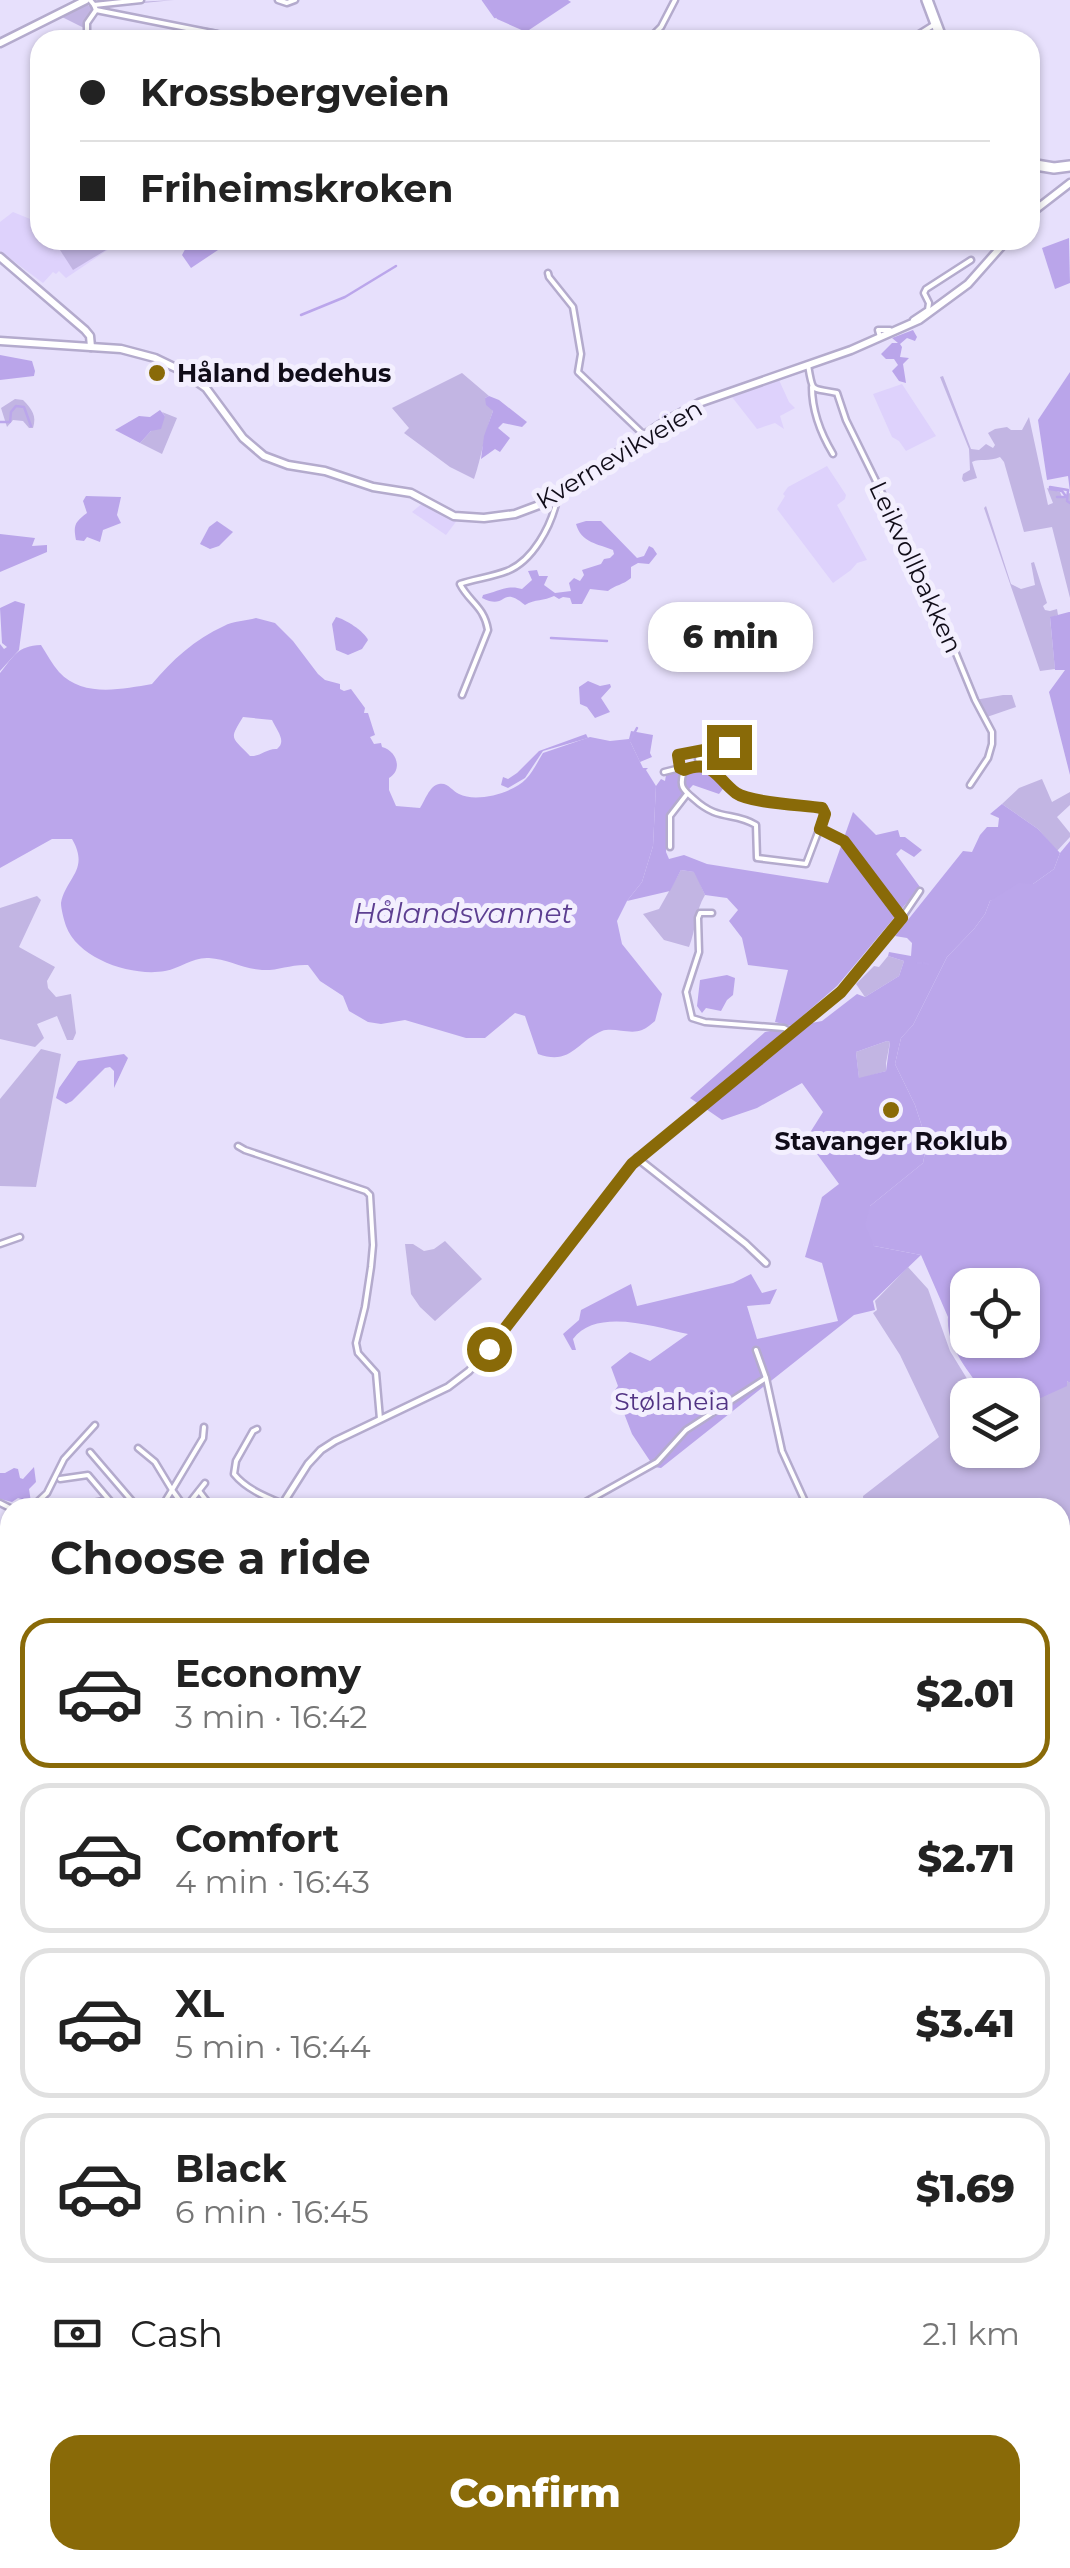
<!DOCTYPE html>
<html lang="en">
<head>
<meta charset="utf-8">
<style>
	:root { --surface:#fff; --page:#f2f2f2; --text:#222; --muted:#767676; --line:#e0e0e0; --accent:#896a08 }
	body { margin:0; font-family:Montserrat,sans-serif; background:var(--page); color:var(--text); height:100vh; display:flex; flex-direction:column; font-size:38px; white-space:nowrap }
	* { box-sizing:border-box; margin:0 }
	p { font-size:32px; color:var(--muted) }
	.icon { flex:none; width:55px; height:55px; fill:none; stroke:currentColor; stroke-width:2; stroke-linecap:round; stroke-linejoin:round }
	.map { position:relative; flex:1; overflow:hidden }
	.details { position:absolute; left:0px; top:1498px; width:1070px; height:1072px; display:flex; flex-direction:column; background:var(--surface); border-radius:30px 30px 0 0; box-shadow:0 2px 8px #0004 }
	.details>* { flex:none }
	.top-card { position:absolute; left:30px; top:30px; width:1010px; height:220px; border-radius:30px; box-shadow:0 2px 8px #0004; display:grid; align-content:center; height:220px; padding:0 50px; background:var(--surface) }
	.fabs { position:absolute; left:950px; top:1268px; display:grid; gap:20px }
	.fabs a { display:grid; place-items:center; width:90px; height:90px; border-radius:20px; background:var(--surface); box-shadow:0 2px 8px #0004; font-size:50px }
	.end { position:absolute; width:45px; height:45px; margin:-22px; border:12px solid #896a08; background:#fff; box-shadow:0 0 0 5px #fff }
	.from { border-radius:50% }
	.bubble { position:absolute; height:70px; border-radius:30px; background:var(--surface); box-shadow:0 2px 8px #0004; font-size:32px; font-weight:800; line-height:70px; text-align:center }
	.top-card b { display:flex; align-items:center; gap:35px; height:95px; font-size:38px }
	.top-card b+b { border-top:2px solid var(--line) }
	.top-card i { width:25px; height:25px; background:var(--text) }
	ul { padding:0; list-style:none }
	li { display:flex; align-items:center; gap:30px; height:150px; margin:0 20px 15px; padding:0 30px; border:5px solid var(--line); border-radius:30px }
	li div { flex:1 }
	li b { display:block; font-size:38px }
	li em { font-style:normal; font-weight:800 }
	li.selected { border-color:var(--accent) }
	li>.icon { width:90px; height:90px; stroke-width:1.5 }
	h2 { padding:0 50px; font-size:45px; line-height:120px }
	.pay { display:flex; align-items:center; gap:25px; height:110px; padding:0 50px; font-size:38px }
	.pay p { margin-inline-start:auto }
	.button { display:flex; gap:20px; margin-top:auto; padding:20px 50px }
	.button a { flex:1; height:115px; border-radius:30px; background:var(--accent); color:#fff; font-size:40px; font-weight:800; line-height:115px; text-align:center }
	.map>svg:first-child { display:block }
	.built { fill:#ded2fc }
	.green { fill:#c2b5e3 }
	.forest { fill:#baa5ea; fill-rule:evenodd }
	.water { fill:#bba6eb; fill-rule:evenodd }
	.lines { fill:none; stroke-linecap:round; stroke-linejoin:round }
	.stream { stroke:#bba6eb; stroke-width:2.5 }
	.minor-casing { stroke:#b4abcd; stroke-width:9 }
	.tertiary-casing { stroke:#b4abcd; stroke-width:10 }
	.secondary-casing { stroke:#b4abcd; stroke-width:11 }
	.primary-casing { stroke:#b4abcd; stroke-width:12 }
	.trunk-casing { stroke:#b4abcd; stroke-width:14 }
	.minor { stroke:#fff; stroke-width:4 }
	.tertiary { stroke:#fff; stroke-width:5 }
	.secondary { stroke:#fff; stroke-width:6 }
	.primary { stroke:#fff; stroke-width:8 }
	.trunk { stroke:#fff; stroke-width:9 }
	.route { stroke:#896a08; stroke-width:12 }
	.poi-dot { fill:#896a08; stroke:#f3effe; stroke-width:4 }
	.labels { text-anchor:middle; stroke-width:10; stroke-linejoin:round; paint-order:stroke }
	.poi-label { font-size:25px; font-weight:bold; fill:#100c18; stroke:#f3effe; text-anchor:start }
	.street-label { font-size:25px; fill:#100c18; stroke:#f3effe }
	.park-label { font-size:25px; fill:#523384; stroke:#f3effe }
	.water-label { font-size:28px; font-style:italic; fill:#5d3f91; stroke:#f3effe }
</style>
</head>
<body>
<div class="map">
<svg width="1070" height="2568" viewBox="0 0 1070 2568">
	<rect width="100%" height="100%" fill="#e7e0fc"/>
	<g class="built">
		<polygon points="13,212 40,223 40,240 63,240 67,243 73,240 107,240 112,247 66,278 59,271 56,274 53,272 43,283 0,251 0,222"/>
		<polygon points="779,380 789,402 795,408 780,416 784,429 775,423 757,429 732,397"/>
		<polygon points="902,384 936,436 906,451 899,441 892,437 873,394"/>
		<polygon points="827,466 846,495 845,499 837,505 867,560 857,563 851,570 833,583 777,509 785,496 783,494 788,487"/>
		<polygon points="424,502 458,519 446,535 412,512"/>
	</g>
	<g class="green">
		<polygon points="95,0 98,4 174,0 102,7 103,10 267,38 268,40 220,34 214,40 217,34 101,11 94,4"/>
		<polygon points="85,3 95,10 86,29 62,17 85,5"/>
		<polygon points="77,240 107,240 111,247 73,270 60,250"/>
		<path d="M 462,373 L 489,396 L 485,398 L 493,411 C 484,435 482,456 474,479 L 450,467 L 404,433 L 409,428 L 392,408 Z"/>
		<path d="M 943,376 L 971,449 L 979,450 L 986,444 L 993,448 L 995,445 L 988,433 L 995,429 L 1007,427 L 1011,430 L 1022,430 L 1029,417 L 1048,505 L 1053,503 L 1047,488 L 1060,492 L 1062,497 L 1070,493 L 1070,598 L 1052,527 L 1024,532 L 1004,462 L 1000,457 C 989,462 980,458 972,462 L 977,478 L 964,482 L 962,479 L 963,474 L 970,470 L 969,449 L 940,377 Z"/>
		<path d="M 15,399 L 23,400 C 32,409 37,416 33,428 L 29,428 L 23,421 L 13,420 L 7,427 L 1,408 Z"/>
		<polygon points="162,412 177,418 162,454 140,443 165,416"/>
		<polygon points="986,506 1011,584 1021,589 1035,585 1031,563 1034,562 1047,603 1043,606 1045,610 1050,611 1057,609 1058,615 1050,618 1055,669 1040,671 984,508"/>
		<polygon points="1003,695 1012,695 1016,707 984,718 975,700"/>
		<polygon points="1042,779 1052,802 1070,792 1070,805 1057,817 1070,833 1070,837 1057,851 1038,829 1002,804 1019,788"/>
		<path d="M 681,870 L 695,872 L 705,895 C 695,911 696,930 689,947 L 664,940 L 643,914 L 659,909 Z"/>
		<polygon points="37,896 41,900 19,947 55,967 47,981 48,988 56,997 71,994 76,1033 73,1040 67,1040 57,1016 37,1024 44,1038 35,1047 0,1039 0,908"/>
		<polygon points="888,956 904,961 899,976 865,997 856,984 874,966 879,967"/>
		<polygon points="887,1041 890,1042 886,1063 886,1071 859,1079 856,1052"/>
		<polygon points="41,1049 61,1054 36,1187 0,1186 0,1099"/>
		<polygon points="445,1241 482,1279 435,1321 420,1307 411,1294 405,1244 413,1244 424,1251 434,1249"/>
		<polygon points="908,1267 928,1289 950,1351 977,1395 968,1395 968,1450 1022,1450 1023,1406 1068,1381 1070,1383 1070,1701 1060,1708 1060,1508 864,1507 863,1496 939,1437 900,1355 873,1313 877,1310 875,1301"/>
	</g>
	<g class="forest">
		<polygon points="484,0 568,0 571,2 526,32 497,19"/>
		<polygon points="1069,238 1070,283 1055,289 1042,248"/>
		<polygon points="190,240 233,240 191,268 182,255"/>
		<polygon points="913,330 917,337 915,341 907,338 900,344 902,347 900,357 909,358 903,364 906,383 899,381 892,371 898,365 894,359 886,359 881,354 892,343 898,343 892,338"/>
		<polygon points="0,355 32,361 35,371 34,376 0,380"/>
		<polygon points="1070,372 1070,492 1068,476 1047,480 1038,420"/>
		<polygon points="489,396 499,400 527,422 522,427 503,423 498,428 510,438 500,452 495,449 481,459 484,436 493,411 486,405 485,398"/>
		<polygon points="160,410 165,416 161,429 151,431 140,443 115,430 139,416 150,417"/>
		<path d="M 86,496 L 121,497 L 117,515 L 121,523 L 103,530 L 100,542 L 87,537 L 84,541 L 76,540 C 73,525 75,522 87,513 L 83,501 Z"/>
		<polygon points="217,521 233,532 219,546 210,549 200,544 209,527"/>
		<path d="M 586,521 L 601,521 L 637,558 L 644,556 L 649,546 L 653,548 L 657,554 L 649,564 L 638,563 L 631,567 L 631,578 C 623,585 615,585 608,591 L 590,589 L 582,604 L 572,604 L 570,598 L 563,597 L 559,599 L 554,596 C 544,601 535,599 525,605 C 500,584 508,611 482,598 L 483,595 C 497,592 508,584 522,589 L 532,580 L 528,571 L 537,570 L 539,576 L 548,576 L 544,585 L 555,593 L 571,591 L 569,583 L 574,578 L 580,581 L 584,575 L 582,570 L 601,564 L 604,559 L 610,558 L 614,554 L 613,550 C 599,544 581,543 576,524 Z"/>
		<polygon points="0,534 35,538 32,546 47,545 47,552 0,572"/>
		<polygon points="15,601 25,604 19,650 0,671 0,644 4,649 7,647 2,643 0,608"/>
		<polygon points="1069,612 1070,612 1070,775 1049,692 1065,670 1055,670 1050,617"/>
		<path d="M 336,617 C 345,619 364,631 368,640 L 362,649 L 348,655 L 336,650 L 332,624 Z"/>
		<polygon points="588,681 600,686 610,684 611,687 601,698 610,712 595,718 587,707 580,704 579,687"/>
		<polygon points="631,731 653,735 650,753 652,757 640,762 629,739"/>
		<polygon points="586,734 588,738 543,751 525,778 508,788 501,785 503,777 508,779 517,773 539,751"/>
		<polygon points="699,768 715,773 725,786 719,794 693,785 668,812 666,852 669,859 684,855 707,864 828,883 853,812 876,835 898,830 900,837 905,837 922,850 914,857 901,849 896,854 920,887 837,986 791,1026 775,1022 788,970 748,965 742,938 729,921 738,910 727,898 705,895 694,872 681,870 670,891 627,901 642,882 653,846 656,786 661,779 665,781 666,775"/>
		<path d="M 1002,804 L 1038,829 L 1060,853 L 1054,869 L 1033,884 L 990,901 L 985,914 L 974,929 L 947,957 L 913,1025 L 901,1038 L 895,1064 L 915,1105 L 927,1142 L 923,1163 L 870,1206 L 874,1246 L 921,1255 L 873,1301 L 875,1310 L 854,1315 L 661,1468 L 654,1467 L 632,1434 L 615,1390 L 618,1386 L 611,1367 L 630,1352 L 650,1361 L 688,1334 C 656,1327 596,1307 573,1339 L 576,1350 L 572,1350 L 563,1334 L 579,1320 L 581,1310 L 631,1284 L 637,1306 L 733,1283 L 751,1274 L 762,1293 L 777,1289 L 770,1304 L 747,1306 L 757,1339 L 838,1321 L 822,1263 L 805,1257 L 822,1197 L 839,1184 L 806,1139 L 823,1112 L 802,1083 L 757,1108 L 722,1120 L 690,1098 L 765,1032 L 822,1021 L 857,994 L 865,997 L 899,976 L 904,961 L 888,956 L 889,952 L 911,956 L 912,943 L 907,938 L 895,936 L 963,851 L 972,852 L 980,835 L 987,827 L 998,827 L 999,818 L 990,814 ZM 887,1041 L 890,1042 L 886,1071 L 859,1078 L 856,1052 Z"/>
		<polygon points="727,975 735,978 733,995 727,1000 721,1011 706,1008 702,1013 697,1006 700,980"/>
		<polygon points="124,1054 128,1058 114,1088 114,1071 110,1067 105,1068 72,1101 66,1104 56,1098 59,1088 78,1061"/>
		<polygon points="34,1467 36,1482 29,1489 31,1502 18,1498 12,1502 0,1499 0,1473 5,1473 14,1468 18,1469 20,1478 23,1479"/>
	</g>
	<g class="water">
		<path d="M 256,618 L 275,623 L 293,641 L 318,674 L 325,680 L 340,684 L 340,689 L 344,691 L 351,689 L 365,708 L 364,713 L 368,713 L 375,735 L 370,737 L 374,744 L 381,743 L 382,747 C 397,751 403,770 389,778 L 389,790 L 396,806 L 420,808 C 425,801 429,786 439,784 C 448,782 452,791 459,794 C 476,803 513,793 526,779 C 533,772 538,761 543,753 L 590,737 L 610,741 L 629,739 L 643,768 L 648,768 L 646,770 L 656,786 L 653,846 L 642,882 L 627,901 L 617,921 L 622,944 L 662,994 L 655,1021 C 651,1024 647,1028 642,1030 C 630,1035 614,1027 602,1031 C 576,1042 571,1066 538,1054 L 525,1016 L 515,1013 L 485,1038 L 466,1038 L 405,1020 L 381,1024 L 368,1022 L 349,1011 L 343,996 L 320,981 L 308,965 C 291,964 277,971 262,970 C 244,969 227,959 209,958 C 192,957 181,968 165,971 C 132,977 78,959 66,926 C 64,920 61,909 61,903 C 66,877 90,870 72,839 L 52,839 L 0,868 L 0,673 C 14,656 17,646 41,645 C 47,654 52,664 59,672 C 83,698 122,689 152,684 C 172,660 195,639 224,626 C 233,621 246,621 256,618 ZM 243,717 L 272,720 C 277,731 287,741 277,749 C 267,748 260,757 250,756 C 231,736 229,740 243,717 Z"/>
		<path d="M 1070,841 L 1070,1383 L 1067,1381 L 1067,1386 L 1023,1406 L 1022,1395 L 985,1395 C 969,1371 946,1347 948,1317 L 921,1255 L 874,1246 L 865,1225 L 870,1206 L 923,1163 L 927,1142 L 915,1105 L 895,1064 L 901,1038 L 913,1025 L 947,957 L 974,929 L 985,914 L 990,901 L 1019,883 L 1033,884 L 1054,869 L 1060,853 ZM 968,1285 L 1022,1285 L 1022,1340 L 968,1340 Z"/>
		<polygon points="0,1767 10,1773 10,1785 7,1788 10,1791 10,2520 0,2514 0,2503 6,2495 5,2490 0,2490"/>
		<polygon points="54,2560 663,2560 664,2568 61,2568"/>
	</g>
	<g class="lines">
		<g class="stream">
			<polyline points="483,0 495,17"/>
			<polyline points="301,315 345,297 396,266"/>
			<polyline points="0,422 10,422 11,412 16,406 24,407 31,426"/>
			<polyline points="1057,497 1065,497 1065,495 1062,491 1050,489 1050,487 1068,490 1067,501 1070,503"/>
			<polyline points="551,638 607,641"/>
			<polyline points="630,741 637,728"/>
			<polyline points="918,963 921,963"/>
			<polyline points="924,963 928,964"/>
		</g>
		<g class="minor-casing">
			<g id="minor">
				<polyline points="90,0 94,5 141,0"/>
				<polyline points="278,0 287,3 295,0"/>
				<polyline points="94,5 96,10 217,34 216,37"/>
				<polyline points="87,30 87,23 96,10"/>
				<polyline points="648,40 661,27 675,0"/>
				<polyline points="918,40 919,34 935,24"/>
				<polyline points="548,273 549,277 573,307 581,354 578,372 644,435"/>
				<polyline points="913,320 928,310 929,303 924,293 926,289 971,260"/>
				<polyline points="880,337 878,330 890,330"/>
				<path d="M 808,365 C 813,395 811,387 837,393 L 846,420 L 932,595 L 975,700 L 992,732 L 992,744 L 988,758 L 970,785"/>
				<path d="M 812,387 C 812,410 821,434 833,454"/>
				<path d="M 462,695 L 488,630 C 484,606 469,602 460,584 C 474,579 492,577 507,571 C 533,561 551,526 557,500 L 555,496"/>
				<polyline points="721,747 723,759"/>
				<polyline points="698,759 710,758"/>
				<path d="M 694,767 C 725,768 720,786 741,796 C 759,804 800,804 822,809 L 825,814 L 806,864 L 757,858 L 756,825 C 733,811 719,822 694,799 C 682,789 679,786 684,771 Z"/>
				<polyline points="680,768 678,755 725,746 748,769"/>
				<polyline points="664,772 680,768"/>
				<polyline points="819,829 842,839 858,859"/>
				<polyline points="670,847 670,816 687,794"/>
				<polyline points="712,913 700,913 698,918 699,952 686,992 692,1018 705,1022 784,1028 791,1032"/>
				<polyline points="903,916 920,891"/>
				<polyline points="238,1146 245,1150 366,1191 370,1195 373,1245 371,1267 365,1307 356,1343 358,1353 376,1373 380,1419"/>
				<polyline points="0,1244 20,1237"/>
				<polyline points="756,1350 766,1378 782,1451 808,1508"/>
				<path d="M 257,1429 L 253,1431 L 236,1461 L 234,1474 C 246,1489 266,1497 283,1504"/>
				<polyline points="138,1448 155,1462 172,1490 203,1438 204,1427"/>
				<polyline points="90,1452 138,1508"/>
				<polyline points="60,1479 88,1475 116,1508"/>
				<polyline points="199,1491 212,1508"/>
				<polyline points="269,1499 277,1508"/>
				<polyline points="0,1503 10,1508"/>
				<polyline points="73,1507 108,1500"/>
				<polyline points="186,1507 205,1483"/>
				<polyline points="31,1508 47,1493 64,1459 95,1425"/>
				<polyline points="161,1508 172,1490 185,1508"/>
				<polyline points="575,1508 657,1462 686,1430 766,1378"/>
				<polyline points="0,1592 10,1594"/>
				<polyline points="10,1611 10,1623"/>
				<polyline points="0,1627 2,1625 10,1627"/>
				<polyline points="0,1655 10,1664"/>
				<polyline points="0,1702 10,1691"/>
				<polyline points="10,1710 4,1718 10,1724"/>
				<polyline points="1060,2296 1070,2289"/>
				<polyline points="1060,2326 1065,2326 1070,2319"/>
				<polyline points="1060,2348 1070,2353"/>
				<polyline points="881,2560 911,2567"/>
				<polyline points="966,2560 972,2568"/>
				<polyline points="946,2566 951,2560"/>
				<polyline points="827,2568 829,2560"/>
				<polyline points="865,2568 868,2560"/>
				<polyline points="1027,2568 1028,2566"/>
			</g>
		</g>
		<g class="tertiary-casing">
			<g id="tertiary">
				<polyline points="637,1158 746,1244 766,1263"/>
				<polyline points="280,1508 308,1464 321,1450 335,1441 448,1387 469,1371 489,1349 632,1164 841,992 902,918 858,860"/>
				<polyline points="1060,1840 1070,1835"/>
				<polyline points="1060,2407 1070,2399"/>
				<polyline points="911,2568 919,2560"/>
			</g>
		</g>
		<g class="secondary-casing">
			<g id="secondary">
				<polyline points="0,43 86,0"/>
				<polyline points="1030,214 1070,183"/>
				<polyline points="0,257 85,330 90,336 91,347"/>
				<polyline points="0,341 121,349 155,358 182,371 206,388 243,438 264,456 288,465 325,471 373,487 411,493 454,516 484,518 515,514 539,505 664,422 699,403 851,350 919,320 968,284 1007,240"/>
				<polyline points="1060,2224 1070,2230"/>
			</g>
		</g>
		<g class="primary-casing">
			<g id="primary">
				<polyline points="0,1562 10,1563"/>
				<polyline points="1060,1867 1070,1864"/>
			</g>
		</g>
		<g class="trunk-casing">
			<g id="trunk">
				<polyline points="927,0 942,40"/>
				<polyline points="1030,164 1054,168 1070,166"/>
			</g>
		</g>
		<use href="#minor" class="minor"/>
		<use href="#tertiary" class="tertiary"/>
		<use href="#secondary" class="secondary"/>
		<use href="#primary" class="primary"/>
		<use href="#trunk" class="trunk"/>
	</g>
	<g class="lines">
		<path class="route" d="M 489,1349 L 632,1164 L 841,992 L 902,918 L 844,841 L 820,829 L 825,814 L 822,808 C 803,805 750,803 736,793 C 717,779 713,758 684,770 L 680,768 L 678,755 L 725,746 L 729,747"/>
	</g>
	<g class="poi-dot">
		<circle cx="157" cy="373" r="10"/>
		<circle cx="891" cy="1110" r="10"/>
	</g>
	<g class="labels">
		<g class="poi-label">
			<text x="177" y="382">Håland bedehus</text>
			<text x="891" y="1150" text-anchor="middle">Stavanger Roklub</text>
		</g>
		<g class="street-label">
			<text transform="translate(619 454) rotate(-31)" y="9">Kvernevikveien</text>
			<text transform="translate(916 567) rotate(65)" y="9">Leikvollbakken</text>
		</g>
		<g class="park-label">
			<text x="672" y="1410">Stølaheia</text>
		</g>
		<g class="water-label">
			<text x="463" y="923">Hålandsvannet</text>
		</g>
	</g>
</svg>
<div class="fabs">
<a><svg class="icon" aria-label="locate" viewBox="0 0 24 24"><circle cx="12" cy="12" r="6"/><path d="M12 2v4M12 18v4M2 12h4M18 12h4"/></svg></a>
<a><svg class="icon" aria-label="layers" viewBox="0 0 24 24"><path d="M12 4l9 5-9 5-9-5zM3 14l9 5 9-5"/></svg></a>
</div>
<i class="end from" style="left:489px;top:1349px"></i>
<i class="end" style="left:729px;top:747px"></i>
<div class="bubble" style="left:648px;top:602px;width:165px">6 min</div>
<div class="top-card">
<b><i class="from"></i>Krossbergveien</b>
<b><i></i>Friheimskroken</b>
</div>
<section class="details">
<h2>Choose a ride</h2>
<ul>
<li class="selected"><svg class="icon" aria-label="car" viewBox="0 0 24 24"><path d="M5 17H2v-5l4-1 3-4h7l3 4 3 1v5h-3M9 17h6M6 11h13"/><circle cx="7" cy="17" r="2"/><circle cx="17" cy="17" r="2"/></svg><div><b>Economy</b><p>3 min · 16:42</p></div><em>$2.01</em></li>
<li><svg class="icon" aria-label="car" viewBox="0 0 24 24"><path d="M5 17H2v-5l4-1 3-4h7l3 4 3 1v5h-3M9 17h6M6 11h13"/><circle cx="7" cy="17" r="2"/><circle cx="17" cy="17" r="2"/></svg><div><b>Comfort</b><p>4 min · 16:43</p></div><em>$2.71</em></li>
<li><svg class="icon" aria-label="car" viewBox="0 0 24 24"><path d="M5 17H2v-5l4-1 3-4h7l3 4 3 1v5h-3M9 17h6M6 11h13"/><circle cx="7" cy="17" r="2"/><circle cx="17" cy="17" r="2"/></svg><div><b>XL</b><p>5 min · 16:44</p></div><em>$3.41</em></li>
<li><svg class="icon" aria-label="car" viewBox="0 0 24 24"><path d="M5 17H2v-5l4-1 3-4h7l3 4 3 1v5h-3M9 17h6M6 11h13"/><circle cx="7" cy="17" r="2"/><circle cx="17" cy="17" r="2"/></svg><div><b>Black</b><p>6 min · 16:45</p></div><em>$1.69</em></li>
</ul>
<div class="pay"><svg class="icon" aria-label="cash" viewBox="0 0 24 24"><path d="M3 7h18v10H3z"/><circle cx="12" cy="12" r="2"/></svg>Cash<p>2.1 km</p></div>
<div class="button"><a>Confirm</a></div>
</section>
</div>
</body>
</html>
